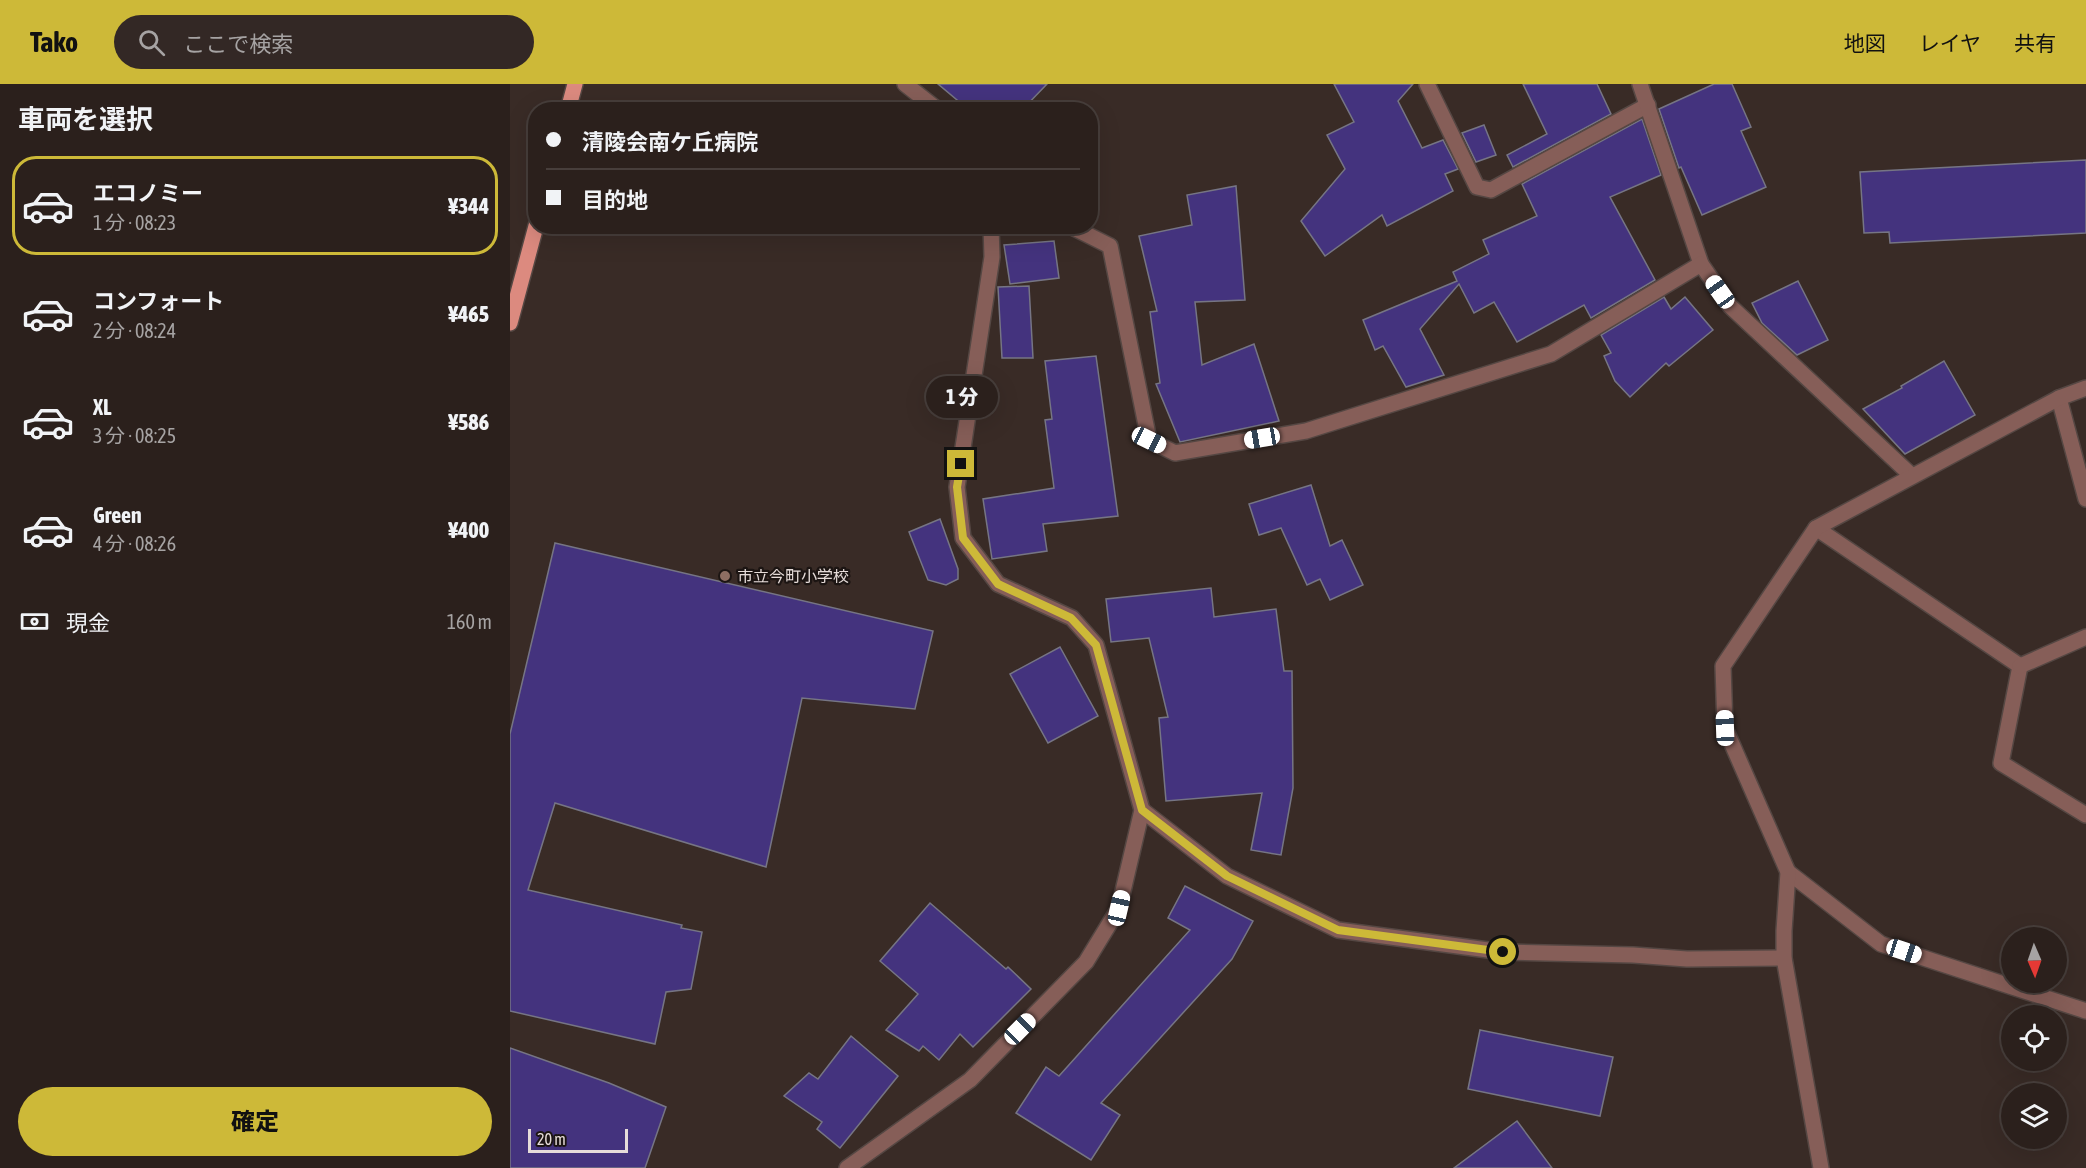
<!DOCTYPE html>
<html lang="ja">
<head>
<meta charset="utf-8">
<style>
	:root { --surface:#2b201c; --page:#332825; --text:#f1f3f6; --muted:#a6a3a3; --line:#473e3b; --accent:#cdb938 }
	body { margin:0; font-family:"Asap Condensed","Noto Sans JP",sans-serif; background:var(--page); color:var(--text); height:100vh; display:flex; flex-direction:column; font-size:22px; white-space:nowrap }
	* { box-sizing:border-box; margin:0 }
	p { font-size:20px; color:var(--muted) }
	.icon { flex:none; width:33px; height:33px; fill:none; stroke:currentColor; stroke-width:2; stroke-linecap:round; stroke-linejoin:round }
	.map { position:relative; flex:1; overflow:hidden }
	.panel { display:flex; flex-direction:column; background:var(--surface); width:510px }
	.panel>* { flex:none }
	.banner { position:absolute; left:18px; top:18px; width:570px; height:132px; border-radius:24px; box-shadow:0 6px 24px #0002,0 0 0 2px var(--line); display:grid; align-content:center; height:132px; padding:0 18px; background:var(--surface) }
	.needle { width:39px; rotate:178deg }
	.buttons { position:absolute; left:1491px; top:843px; display:grid; gap:12px }
	.buttons a { display:grid; place-items:center; width:66px; height:66px; border-radius:50%; background:var(--surface); box-shadow:0 6px 24px #0002,0 0 0 2px var(--line); font-size:30px }
	.scale { position:absolute; left:18px; bottom:15px; width:100px; box-sizing:border-box; padding-left:6px; border:3px solid #e6dcd9; border-top:0; font-size:16px; line-height:21px; white-space:nowrap; color:#e6dcd9; -webkit-text-stroke:4px #1c1513; paint-order:stroke }
	.end { position:absolute; width:27px; height:27px; margin:-14px; border:8px solid #cdb938; background:#111; box-shadow:0 0 0 3px #111 }
	.from { border-radius:50% }
	.bubble { position:absolute; height:42px; border-radius:21px; background:var(--surface); box-shadow:0 6px 24px #0002,0 0 0 2px var(--line); font-size:20px; font-weight:800; line-height:42px; text-align:center }
	.car { position:absolute; width:18px; height:36px; margin:-18px -9px; border-radius:8px; box-shadow:0 0 4px 2px #0007; background:linear-gradient(#fff 24%,#345 0 40%,#fff 0 76%,#345 0 86%,#fff 0) }
	.banner b { display:flex; align-items:center; gap:21px; height:57px; font-size:22px }
	.banner b+b { border-top:2px solid var(--line) }
	.banner i { width:15px; height:15px; background:var(--text) }
	ul { padding:0; list-style:none }
	li { display:flex; align-items:center; gap:18px; height:99px; margin:0 12px 9px; padding:0 6px; border:3px solid transparent; border-radius:24px }
	li div { flex:1 }
	li b { display:block; font-size:22px }
	li em { font-style:normal; font-weight:800 }
	li.on { border-color:var(--accent) }
	li>.icon { width:54px; height:54px; stroke-width:1.5 }
	h2 { padding:0 18px; font-size:27px; line-height:72px }
	.pay { display:flex; align-items:center; gap:15px; height:66px; padding:0 18px; font-size:22px }
	.pay p { margin-inline-start:auto }
	.button { display:flex; gap:12px; margin-top:auto; padding:12px 18px }
	.button a { flex:1; height:69px; border-radius:36px; background:var(--accent); color:#111; font-size:24px; font-weight:800; line-height:69px; text-align:center }
	header { display:flex; align-items:center; gap:36px; box-sizing:border-box; height:84px; padding:0 30px; background:var(--accent); color:#111 }
	header strong { font-size:28px }
	nav { display:flex; gap:33px; margin-inline-start:auto; font-size:21px }
	.search { width:420px; height:54px; background:var(--page); display:flex; align-items:center; gap:15px; box-sizing:border-box; padding:0 21px; border-radius:33px; color:var(--muted); font-size:22px }
	main { display:flex; flex:1; min-height:0 }
	.map>svg:first-child { display:block }
	.building { fill:#44337e; stroke:#767584; stroke-width:1.5 }
	.lines { fill:none; stroke-linecap:round; stroke-linejoin:round }
	.street-casing { stroke:#554743; stroke-width:18 }
	.primary-casing { stroke:#554743; stroke-width:18 }
	.street { stroke:#865e58; stroke-width:15 }
	.primary { stroke:#dc8a7f; stroke-width:15 }
	.route { stroke:#cdb938; stroke-width:8 }
	.education-dot { fill:#8d6e63; stroke:#1c1513; stroke-width:2 }
	.labels { text-anchor:middle; stroke-width:4.5; stroke-linejoin:round; paint-order:stroke }
	.poi-label { font-size:16px; fill:#e6dcd9; stroke:#1c1513; text-anchor:start }
</style>
</head>
<body>
<header>
<strong>Tako</strong>
<div class="search"><svg class="icon" aria-label="search" viewBox="0 0 24 24"><circle cx="10" cy="10" r="6"/><path d="M15 15l6 6"/></svg>ここで検索</div>
<nav><a>地図</a><a>レイヤ</a><a>共有</a></nav>
</header>
<main>
<section class="panel">
<h2>車両を選択</h2>
<ul>
<li class="on"><svg class="icon" aria-label="car" viewBox="0 0 24 24"><path d="M5 17H2v-5l4-1 3-4h7l3 4 3 1v5h-3M9 17h6M6 11h13"/><circle cx="7" cy="17" r="2"/><circle cx="17" cy="17" r="2"/></svg><div><b>エコノミー</b><p>1 分 · 08:23</p></div><em>¥344</em></li>
<li><svg class="icon" aria-label="car" viewBox="0 0 24 24"><path d="M5 17H2v-5l4-1 3-4h7l3 4 3 1v5h-3M9 17h6M6 11h13"/><circle cx="7" cy="17" r="2"/><circle cx="17" cy="17" r="2"/></svg><div><b>コンフォート</b><p>2 分 · 08:24</p></div><em>¥465</em></li>
<li><svg class="icon" aria-label="car" viewBox="0 0 24 24"><path d="M5 17H2v-5l4-1 3-4h7l3 4 3 1v5h-3M9 17h6M6 11h13"/><circle cx="7" cy="17" r="2"/><circle cx="17" cy="17" r="2"/></svg><div><b>XL</b><p>3 分 · 08:25</p></div><em>¥586</em></li>
<li><svg class="icon" aria-label="car" viewBox="0 0 24 24"><path d="M5 17H2v-5l4-1 3-4h7l3 4 3 1v5h-3M9 17h6M6 11h13"/><circle cx="7" cy="17" r="2"/><circle cx="17" cy="17" r="2"/></svg><div><b>Green</b><p>4 分 · 08:26</p></div><em>¥400</em></li>
</ul>
<div class="pay"><svg class="icon" aria-label="cash" viewBox="0 0 24 24"><path d="M3 7h18v10H3z"/><circle cx="12" cy="12" r="2"/></svg>現金<p>160 m</p></div>
<div class="button"><a>確定</a></div>
</section>
<div class="map">
<svg width="1576" height="1084" viewBox="0 0 1576 1084">
	<rect width="100%" height="100%" fill="#392b26"/>
	<g class="building">
		<polygon points="428,0 537,0 512,26 459,26"/>
		<polygon points="824,0 903,0 888,17 912,64 933,56 948,85 935,90 943,107 877,142 872,131 815,172 791,137 835,85 817,51 844,38"/>
		<polygon points="1013,0 1087,0 1101,30 1003,83 997,71 1037,50"/>
		<polygon points="1204,0 1222,0 1241,43 1231,47 1256,103 1192,131 1171,83 1169,84 1149,25"/>
		<polygon points="1132,35 1151,91 1100,113 1145,196 1081,234 1074,221 1007,258 984,218 964,229 949,200 910,245 934,291 896,303 873,262 865,266 853,236 947,197 943,188 979,170 973,156 1027,132 1012,100"/>
		<polygon points="974,41 986,71 966,78 952,49"/>
		<polygon points="1576,76 1576,149 1380,159 1379,148 1354,149 1350,88"/>
		<polygon points="726,102 735,216 685,218 692,281 744,260 769,337 670,358 646,300 650,299 640,228 647,227 629,152 682,141 677,111"/>
		<polygon points="544,157 549,194 500,200 494,161"/>
		<polygon points="1288,197 1318,256 1287,271 1252,239 1242,219"/>
		<polygon points="519,202 523,274 492,274 488,203"/>
		<polygon points="1154,213 1161,225 1175,213 1203,246 1159,282 1156,279 1120,313 1105,297 1094,272 1101,269 1091,251"/>
		<polygon points="586,272 608,432 533,440 537,467 482,475 473,415 544,404 535,336 542,335 535,277"/>
		<polygon points="1434,277 1465,331 1395,370 1353,325 1392,304 1391,302"/>
		<polygon points="801,401 820,462 832,456 853,501 820,516 810,495 797,501 771,444 749,451 739,420"/>
		<polygon points="430,435 448,485 448,495 436,501 418,496 399,448"/>
		<polygon points="45,459 423,547 405,625 292,614 256,783 45,719 18,806 172,841 171,844 192,848 181,905 156,908 145,960 0,927 0,650"/>
		<polygon points="701,504 704,533 766,525 774,587 782,587 783,704 771,771 741,766 752,709 656,717 649,634 658,633 639,554 601,558 596,515"/>
		<polygon points="550,563 588,632 538,659 500,590"/>
		<polygon points="675,802 743,837 722,875 591,1019 610,1031 581,1076 506,1029 536,983 549,992 680,846 658,834"/>
		<polygon points="420,819 496,885 498,883 521,905 463,963 450,950 429,976 413,962 409,967 376,946 408,910 370,877"/>
		<polygon points="970,946 1103,973 1090,1032 958,1005"/>
		<polygon points="341,952 388,992 330,1064 307,1045 312,1038 274,1012 299,989 308,995"/>
		<polygon points="0,964 99,999 156,1023 135,1084 0,1084"/>
		<polygon points="1007,1037 1042,1084 944,1084"/>
	</g>
	<g class="lines">
		<g class="street-casing">
			<g id="street">
				<polyline points="395,0 428,26"/>
				<polyline points="917,0 967,103 981,106 1138,21"/>
				<polyline points="1130,0 1191,180 1220,222 1402,392"/>
				<polyline points="560,142 600,162 639,356 665,369 796,347 1041,270 1191,180"/>
				<polyline points="1549,314 1576,415"/>
				<polyline points="1306,444 1510,582 1491,679 1576,731"/>
				<polyline points="1510,582 1576,553"/>
				<polyline points="632,726 717,792 828,846 993,868 1123,871 1177,875 1274,874"/>
				<polyline points="1278,788 1371,860 1576,927"/>
				<polyline points="337,1084 460,996 576,878 609,824 632,726 586,561 562,534 488,500 453,454 447,403 482,173 481,142"/>
				<polyline points="1311,1084 1274,874 1274,847 1278,788 1215,644 1213,582 1306,444 1549,314 1576,304"/>
			</g>
		</g>
		<g class="primary-casing">
			<g id="primary">
				<polyline points="58,26 65,0"/>
				<polyline points="0,239 26,142"/>
			</g>
		</g>
		<use href="#street" class="street"/>
		<use href="#primary" class="primary"/>
	</g>
	<g class="lines">
		<polyline class="route" points="451,380 447,403 453,454 488,500 561,534 586,561 632,726 717,792 828,846 993,868"/>
	</g>
	<circle class="education-dot" cx="215" cy="492" r="6"/>
	<g class="labels">
		<g class="poi-label">
			<text x="227" y="498">市立今町小学校</text>
		</g>
	</g>
</svg>
<div class="buttons">
<a><svg class="needle" viewBox="-14 -14 28 28"><path d="M0-13l5 13h-10z" fill="#e53935"/><path d="M0 13l5-13h-10z" fill="#a6a3a3"/></svg></a>
<a><svg class="icon" aria-label="locate" viewBox="0 0 24 24"><circle cx="12" cy="12" r="6"/><path d="M12 2v4M12 18v4M2 12h4M18 12h4"/></svg></a>
<a><svg class="icon" aria-label="layers" viewBox="0 0 24 24"><path d="M12 4l9 5-9 5-9-5zM3 14l9 5 9-5"/></svg></a>
</div>
<div class="scale">20 m</div>
<i class="end from" style="left:993px;top:868px"></i>
<i class="end" style="left:451px;top:380px"></i>
<div class="bubble" style="left:416px;top:292px;width:72px">1 分</div>
<i class="car" style="left:1210px;top:208px;rotate:325deg"></i>
<i class="car" style="left:752px;top:354px;rotate:260deg"></i>
<i class="car" style="left:639px;top:356px;rotate:116deg"></i>
<i class="car" style="left:1215px;top:644px;rotate:358deg"></i>
<i class="car" style="left:609px;top:824px;rotate:13deg"></i>
<i class="car" style="left:1394px;top:867px;rotate:108deg"></i>
<i class="car" style="left:510px;top:945px;rotate:45deg"></i>
<div class="banner">
<b><i class="from"></i>清陵会南ケ丘病院</b>
<b><i></i>目的地</b>
</div>
</div>
</main>
</body>
</html>
